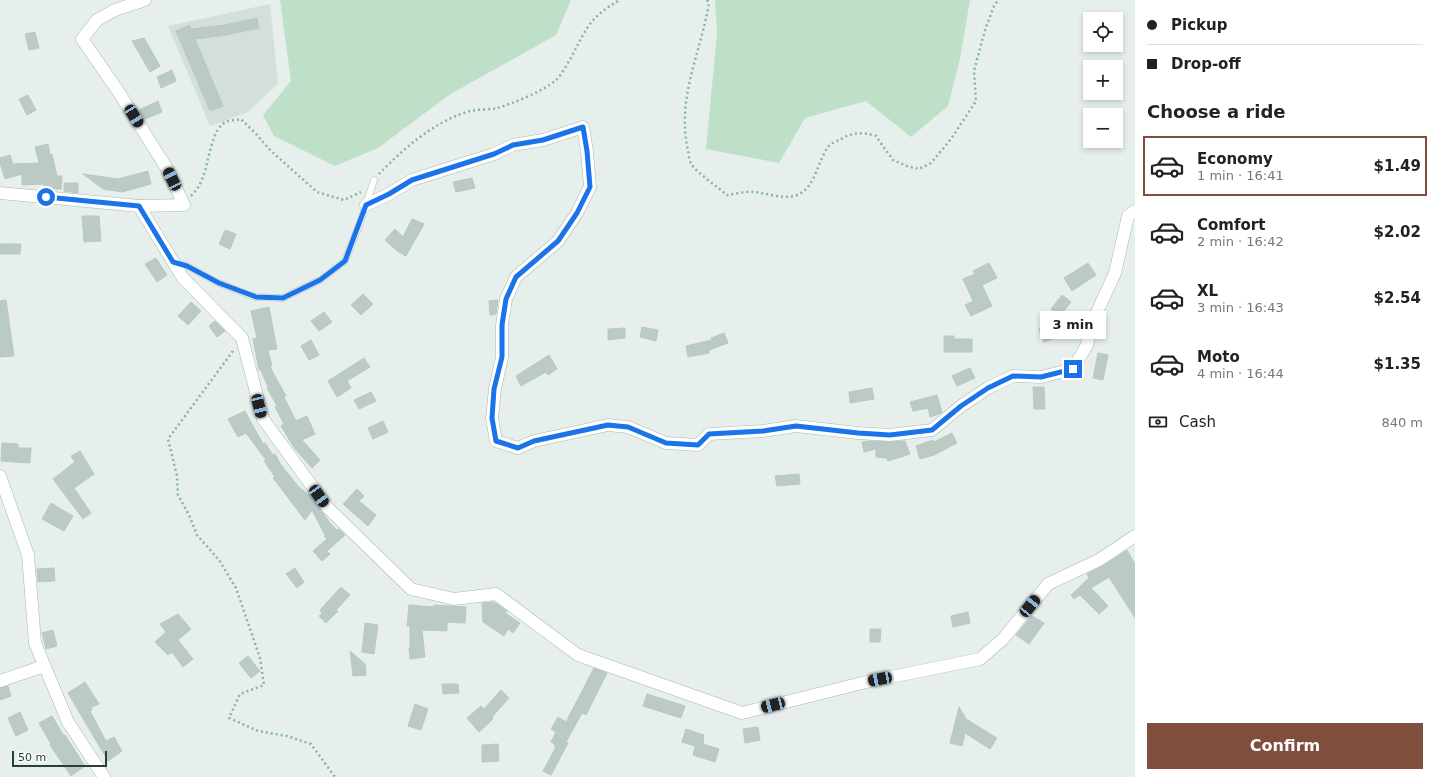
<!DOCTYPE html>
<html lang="en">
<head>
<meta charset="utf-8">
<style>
	:root { --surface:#fff; --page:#f6f6f6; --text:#222; --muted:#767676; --line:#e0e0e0; --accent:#804e3d }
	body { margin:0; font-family:"DejaVu Sans",sans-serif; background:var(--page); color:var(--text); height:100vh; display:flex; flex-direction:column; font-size:15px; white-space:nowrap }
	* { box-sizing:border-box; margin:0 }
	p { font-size:13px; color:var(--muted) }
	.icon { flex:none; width:22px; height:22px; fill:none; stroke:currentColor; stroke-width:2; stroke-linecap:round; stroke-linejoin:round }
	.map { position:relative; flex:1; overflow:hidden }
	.panel { display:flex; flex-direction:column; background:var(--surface); width:300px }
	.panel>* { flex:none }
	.banner { display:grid; align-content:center; height:88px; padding:0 12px; background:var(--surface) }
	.fabs { position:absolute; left:1083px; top:12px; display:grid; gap:8px }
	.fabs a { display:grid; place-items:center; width:40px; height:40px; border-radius:0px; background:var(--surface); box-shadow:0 2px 6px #0003; font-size:20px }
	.scale { position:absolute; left:12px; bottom:10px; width:95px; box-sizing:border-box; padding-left:4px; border:2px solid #24423a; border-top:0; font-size:11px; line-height:14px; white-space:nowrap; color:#24423a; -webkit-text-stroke:3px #f7fbf9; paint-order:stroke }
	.end { position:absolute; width:18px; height:18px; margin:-9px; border:5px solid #1a73e8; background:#fff; box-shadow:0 0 0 2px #fff }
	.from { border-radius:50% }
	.bubble { position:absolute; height:28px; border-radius:0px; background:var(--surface); box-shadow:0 2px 6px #0003; font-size:13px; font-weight:700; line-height:28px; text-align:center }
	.car { position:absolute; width:12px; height:24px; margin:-12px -6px; border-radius:5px; box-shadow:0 0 3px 1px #0007; background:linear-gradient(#222 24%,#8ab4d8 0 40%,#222 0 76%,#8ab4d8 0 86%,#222 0) }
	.banner b { display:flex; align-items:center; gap:14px; height:38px; font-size:15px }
	.banner b+b { border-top:1px solid var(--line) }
	.banner i { width:10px; height:10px; background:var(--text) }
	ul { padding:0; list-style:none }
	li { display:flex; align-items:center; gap:12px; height:60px; margin:0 8px 6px; padding:0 4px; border:2px solid transparent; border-radius:0px }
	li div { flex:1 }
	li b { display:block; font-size:15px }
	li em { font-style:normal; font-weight:700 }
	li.selected { border-color:var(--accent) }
	li>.icon { width:36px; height:36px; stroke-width:1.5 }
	h2 { padding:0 12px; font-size:18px; line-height:48px }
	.pay { display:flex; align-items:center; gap:10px; height:44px; padding:0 12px; font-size:15px }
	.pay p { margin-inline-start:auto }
	.action { display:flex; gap:8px; margin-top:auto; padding:8px 12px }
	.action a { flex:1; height:46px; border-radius:0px; background:var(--accent); color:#fff; font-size:16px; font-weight:700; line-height:46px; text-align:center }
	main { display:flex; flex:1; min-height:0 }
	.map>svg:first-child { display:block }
	.built { fill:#d4dfda }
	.green { fill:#bfe0c8 }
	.building { fill:#bbcac4; stroke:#b8c9c2 }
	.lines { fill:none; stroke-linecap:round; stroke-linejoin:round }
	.lane-casing { stroke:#a8b8b2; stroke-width:7 }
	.street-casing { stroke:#a8b8b2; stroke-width:13 }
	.path { stroke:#86b3a5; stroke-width:2.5; stroke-dasharray:2 3; stroke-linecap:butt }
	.lane { stroke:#fff; stroke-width:6 }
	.street { stroke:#fff; stroke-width:12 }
	.route { stroke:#1a73e8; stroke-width:5 }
</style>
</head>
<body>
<main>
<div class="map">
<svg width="1135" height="777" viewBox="0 0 1135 777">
	<rect width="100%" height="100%" fill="#e6efeb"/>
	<polygon class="built" points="270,4 278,83 248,112 210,126 168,26"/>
	<g class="green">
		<polygon points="280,0 571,0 556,35 449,95 378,148 335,166 274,136 263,115 291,81"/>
		<polygon points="715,0 970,0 960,59 948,106 911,137 866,101 805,118 779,163 706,149 717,33"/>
	</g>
	<g class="building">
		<polygon points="257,18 259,28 226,35 195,39 223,106 210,111 176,31 190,25 191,29 225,25"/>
		<polygon points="35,32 39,48 29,50 25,34"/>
		<polygon points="144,38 160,66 150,72 132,41"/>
		<polygon points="172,70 176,81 161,88 157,77"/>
		<polygon points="28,95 36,110 27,115 19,99"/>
		<polygon points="158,101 162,112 145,119 139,110"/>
		<polygon points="48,144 50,155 52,154 57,176 62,176 61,189 44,189 44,184 22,185 22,174 5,179 0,163 0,158 10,155 13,164 39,163 35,147"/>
		<polygon points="148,171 151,184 122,192 103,189 83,174 118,179"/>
		<polygon points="472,178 475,188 456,192 453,182"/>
		<polygon points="64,183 78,183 78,193 64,191"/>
		<polygon points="82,216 99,216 101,241 84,242"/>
		<polygon points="412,219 424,224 406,256 397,251 385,240 395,229 403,237"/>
		<polygon points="225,230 236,234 230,249 219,244"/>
		<polygon points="0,244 21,244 20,254 0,254"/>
		<polygon points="156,258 167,275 157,282 145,264"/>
		<polygon points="989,263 997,278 982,285 992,306 971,316 965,305 973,301 963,279 975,274 973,271"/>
		<polygon points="1088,263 1096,275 1072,291 1064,278"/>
		<polygon points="363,294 373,304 361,315 351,305"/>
		<polygon points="1062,295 1071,302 1060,316 1051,309"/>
		<polygon points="6,300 14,356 0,357 0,301"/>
		<polygon points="498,300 496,314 490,315 489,301"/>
		<polygon points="191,302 201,311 188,325 178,316"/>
		<polygon points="269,307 277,349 268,350 272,366 270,367 286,396 284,397 296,421 307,416 315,434 302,440 320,460 312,468 295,449 281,426 284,424 275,407 277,406 267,388 268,387 261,370 259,370 253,339 257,338 251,311"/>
		<polygon points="324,312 332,322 319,331 311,321"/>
		<polygon points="1069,319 1075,333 1066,337 1065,334 1044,342 1039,329"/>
		<polygon points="215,321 225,331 217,337 209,326"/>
		<polygon points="642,327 658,330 656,341 640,337"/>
		<polygon points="625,328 625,338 608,340 608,329"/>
		<polygon points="724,333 728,343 709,350 709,353 688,357 686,346 712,340 711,338"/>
		<polygon points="944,336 954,336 954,339 972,339 972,352 944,352"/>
		<polygon points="311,340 319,355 309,360 301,346"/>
		<polygon points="1098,353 1108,355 1103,380 1093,378"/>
		<polygon points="549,355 557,369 548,375 546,372 521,386 516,376"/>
		<polygon points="364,358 370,367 347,381 351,388 337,397 328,381"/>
		<polygon points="970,368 975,378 957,386 952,376"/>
		<polygon points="1033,387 1044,387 1045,409 1034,409"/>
		<polygon points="872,388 874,399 850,403 849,392"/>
		<polygon points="371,392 376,401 359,409 354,400"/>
		<polygon points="937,395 942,412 939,414 930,417 928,408 913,411 910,402"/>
		<polygon points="245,411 263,444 265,443 273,455 275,454 281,465 298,486 312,498 330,523 337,530 339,529 345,535 327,551 330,554 322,561 313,551 327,539 324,536 325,535 312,510 305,520 273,478 275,477 264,461 266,460 246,433 238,437 228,419"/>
		<polygon points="383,421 388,432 373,439 368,428"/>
		<polygon points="952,433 957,443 934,455 920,459 916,446 933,440 934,442"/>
		<polygon points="868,441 890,442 905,441 910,454 888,461 887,458 876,457 876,449 864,452 862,442"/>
		<polygon points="2,443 18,444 18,448 31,448 30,463 1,461"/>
		<polygon points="80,451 94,474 74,488 91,513 83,519 53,479 75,462 71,456"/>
		<polygon points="799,474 800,484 777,486 775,476"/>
		<polygon points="357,489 364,496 359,501 376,515 368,526 343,504"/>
		<polygon points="51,503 73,516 64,531 42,519"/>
		<polygon points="1127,550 1135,564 1135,618 1109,577 1091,588 1108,606 1099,614 1080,595 1074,599 1071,595 1089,578 1087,574 1103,566"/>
		<polygon points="54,568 55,581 38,582 37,569"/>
		<polygon points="295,568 304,582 297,588 286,574"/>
		<polygon points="341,587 350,595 336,610 338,611 326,623 319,616 322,613 320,610"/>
		<polygon points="494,602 507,611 505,613 520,623 513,633 508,629 504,636 483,622 482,603"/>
		<polygon points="409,605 434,607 434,605 466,607 465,623 447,622 447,631 422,630 425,657 410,659 409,648 410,648 410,626 407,626"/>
		<polygon points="968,612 970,623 953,627 951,616"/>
		<polygon points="178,614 191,629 178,640 193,659 183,667 172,652 168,655 155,642 166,632 160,624"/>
		<polygon points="1032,616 1044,623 1029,644 1016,635"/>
		<polygon points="365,623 378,625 374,654 362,652"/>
		<polygon points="870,629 881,629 880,642 870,642"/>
		<polygon points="53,630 57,646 46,649 42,633"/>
		<polygon points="350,651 365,664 366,675 353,676"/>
		<polygon points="248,656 260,671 251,678 239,663"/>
		<polygon points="594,668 607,673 586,715 582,713 566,742 568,743 551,775 543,771 556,747 554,746 555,744 551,742 556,732 551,729 558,717 566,722"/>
		<polygon points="85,682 99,704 91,707 92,710 90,711 106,741 114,737 122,751 108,761 68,693"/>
		<polygon points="442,684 458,684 459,693 443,694"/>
		<polygon points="8,686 11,696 0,700 0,688"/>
		<polygon points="501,690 509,698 492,717 493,719 479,732 467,718 481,706 484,709"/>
		<polygon points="647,694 685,706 681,718 643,706"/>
		<polygon points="415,704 428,709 421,730 408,726"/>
		<polygon points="959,707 966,719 997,738 990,749 965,733 962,746 950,743"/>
		<polygon points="20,712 28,730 16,736 8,718"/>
		<polygon points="52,716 64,736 65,735 85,766 71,776 50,745 51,744 39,723"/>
		<polygon points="758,727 760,740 745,743 743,729"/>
		<polygon points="686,729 704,735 703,744 719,749 715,762 693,755 695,746 682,742"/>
		<polygon points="498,744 499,761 482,762 482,745"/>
	</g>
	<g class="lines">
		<g class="lane-casing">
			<polyline id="lane" points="175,262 187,266 219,283 255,297 283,298 320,280 345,261 360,223 374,180"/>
		</g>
		<g class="street-casing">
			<g id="street">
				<polyline points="0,193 139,206 183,278 242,338 263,419 328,508 411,589 454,599 496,594 578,655 742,713 866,682 980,659 1003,639 1048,584 1099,560 1135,536"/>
				<polyline points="366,205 389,194 412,180 494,154 513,145 543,140 583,127 587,151 590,187 577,213 558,241 516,277 506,299 502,325 502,357 495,389 492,418 496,441 518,448 534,441 608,425 628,427 666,443 698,445 709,434 763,431 796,426 858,433 890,435 932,430 961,406 988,388 1013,376 1041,377 1073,369 1087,345 1092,323 1115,273 1128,216 1135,211"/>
				<polyline points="139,206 184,205 166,167 118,91 82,39 97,20 115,10 145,0"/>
				<polyline points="0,476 28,555 35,643 68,722 104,777"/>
				<polyline points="0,681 44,666"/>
			</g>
		</g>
		<g class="path">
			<path d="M 707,0 L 709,3 C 701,52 676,99 688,150 C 689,155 689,161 692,165 C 694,170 721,190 727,195 C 735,194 746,191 754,192 C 767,193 781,199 794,196 C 815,191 817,162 828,147 C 831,143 837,141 841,139 C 853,132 864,132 876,136 L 885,149 L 893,160 L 907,166 L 919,169 L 931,163 L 951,139 L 976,101 L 974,71 L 985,30 L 994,6 L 998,0"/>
			<path d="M 379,174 C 404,148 435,121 470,111 C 479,109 489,110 497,108 C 512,104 543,91 555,81 C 562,75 567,64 572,56 C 587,27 591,16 620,0"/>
			<path d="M 191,196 C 197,190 200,185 203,177 C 209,163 211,126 228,121 C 232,120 237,120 241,119 L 256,134 L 271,151 L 317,192 L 344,200 L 361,192"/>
			<polyline points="233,351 168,439 177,476 178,495 189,515 197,535 219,560 236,588 260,658 264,685 240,694 229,718 258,731 287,736 311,744 335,777"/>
		</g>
		<use href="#lane" class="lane"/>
		<use href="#street" class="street"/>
	</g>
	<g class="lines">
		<polyline class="route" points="46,197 139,206 173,262 187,266 219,283 256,297 283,298 320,280 345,261 366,205 389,194 412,180 494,154 513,145 543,140 583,127 587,151 590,187 577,213 558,241 516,277 506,299 502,325 502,357 494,389 492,418 496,441 518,448 534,441 608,425 628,427 666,443 698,445 709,434 763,431 796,426 858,433 890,435 932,430 961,406 988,388 1013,376 1041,377 1073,369"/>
	</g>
</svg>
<div class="fabs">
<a><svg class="icon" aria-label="locate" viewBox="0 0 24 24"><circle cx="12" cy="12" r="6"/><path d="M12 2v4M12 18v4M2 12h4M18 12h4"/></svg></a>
<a>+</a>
<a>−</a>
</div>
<div class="scale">50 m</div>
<i class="end from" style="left:46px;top:197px"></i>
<i class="end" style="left:1073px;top:369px"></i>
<div class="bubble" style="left:1040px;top:311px;width:66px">3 min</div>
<i class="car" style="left:134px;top:116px;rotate:148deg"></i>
<i class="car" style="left:172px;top:179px;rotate:334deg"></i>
<i class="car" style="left:259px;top:406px;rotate:166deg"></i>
<i class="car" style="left:319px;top:496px;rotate:144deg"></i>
<i class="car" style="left:1030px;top:606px;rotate:39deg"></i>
<i class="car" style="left:880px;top:679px;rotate:259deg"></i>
<i class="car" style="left:773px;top:705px;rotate:256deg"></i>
</div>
<section class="panel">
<div class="banner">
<b><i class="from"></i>Pickup</b>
<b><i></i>Drop-off</b>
</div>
<h2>Choose a ride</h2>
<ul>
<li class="selected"><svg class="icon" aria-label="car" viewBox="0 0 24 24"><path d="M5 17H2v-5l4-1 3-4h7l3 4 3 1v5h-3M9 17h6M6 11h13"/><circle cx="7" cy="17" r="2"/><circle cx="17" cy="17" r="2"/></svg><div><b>Economy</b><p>1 min · 16:41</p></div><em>$1.49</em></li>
<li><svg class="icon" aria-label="car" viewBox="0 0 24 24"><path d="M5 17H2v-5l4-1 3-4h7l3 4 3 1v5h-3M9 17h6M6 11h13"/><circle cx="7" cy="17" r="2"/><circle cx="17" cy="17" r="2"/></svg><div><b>Comfort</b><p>2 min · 16:42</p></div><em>$2.02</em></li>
<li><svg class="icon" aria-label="car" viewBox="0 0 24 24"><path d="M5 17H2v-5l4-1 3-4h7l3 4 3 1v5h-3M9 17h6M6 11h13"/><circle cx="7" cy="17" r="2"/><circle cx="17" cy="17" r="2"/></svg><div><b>XL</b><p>3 min · 16:43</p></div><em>$2.54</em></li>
<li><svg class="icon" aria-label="car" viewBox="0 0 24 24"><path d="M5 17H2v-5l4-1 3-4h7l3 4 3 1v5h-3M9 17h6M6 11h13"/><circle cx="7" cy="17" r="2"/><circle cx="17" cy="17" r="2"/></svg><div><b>Moto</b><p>4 min · 16:44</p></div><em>$1.35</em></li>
</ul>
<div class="pay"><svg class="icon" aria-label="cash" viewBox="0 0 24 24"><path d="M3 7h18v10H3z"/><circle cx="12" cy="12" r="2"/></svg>Cash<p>840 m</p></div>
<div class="action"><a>Confirm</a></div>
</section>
</main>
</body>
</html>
